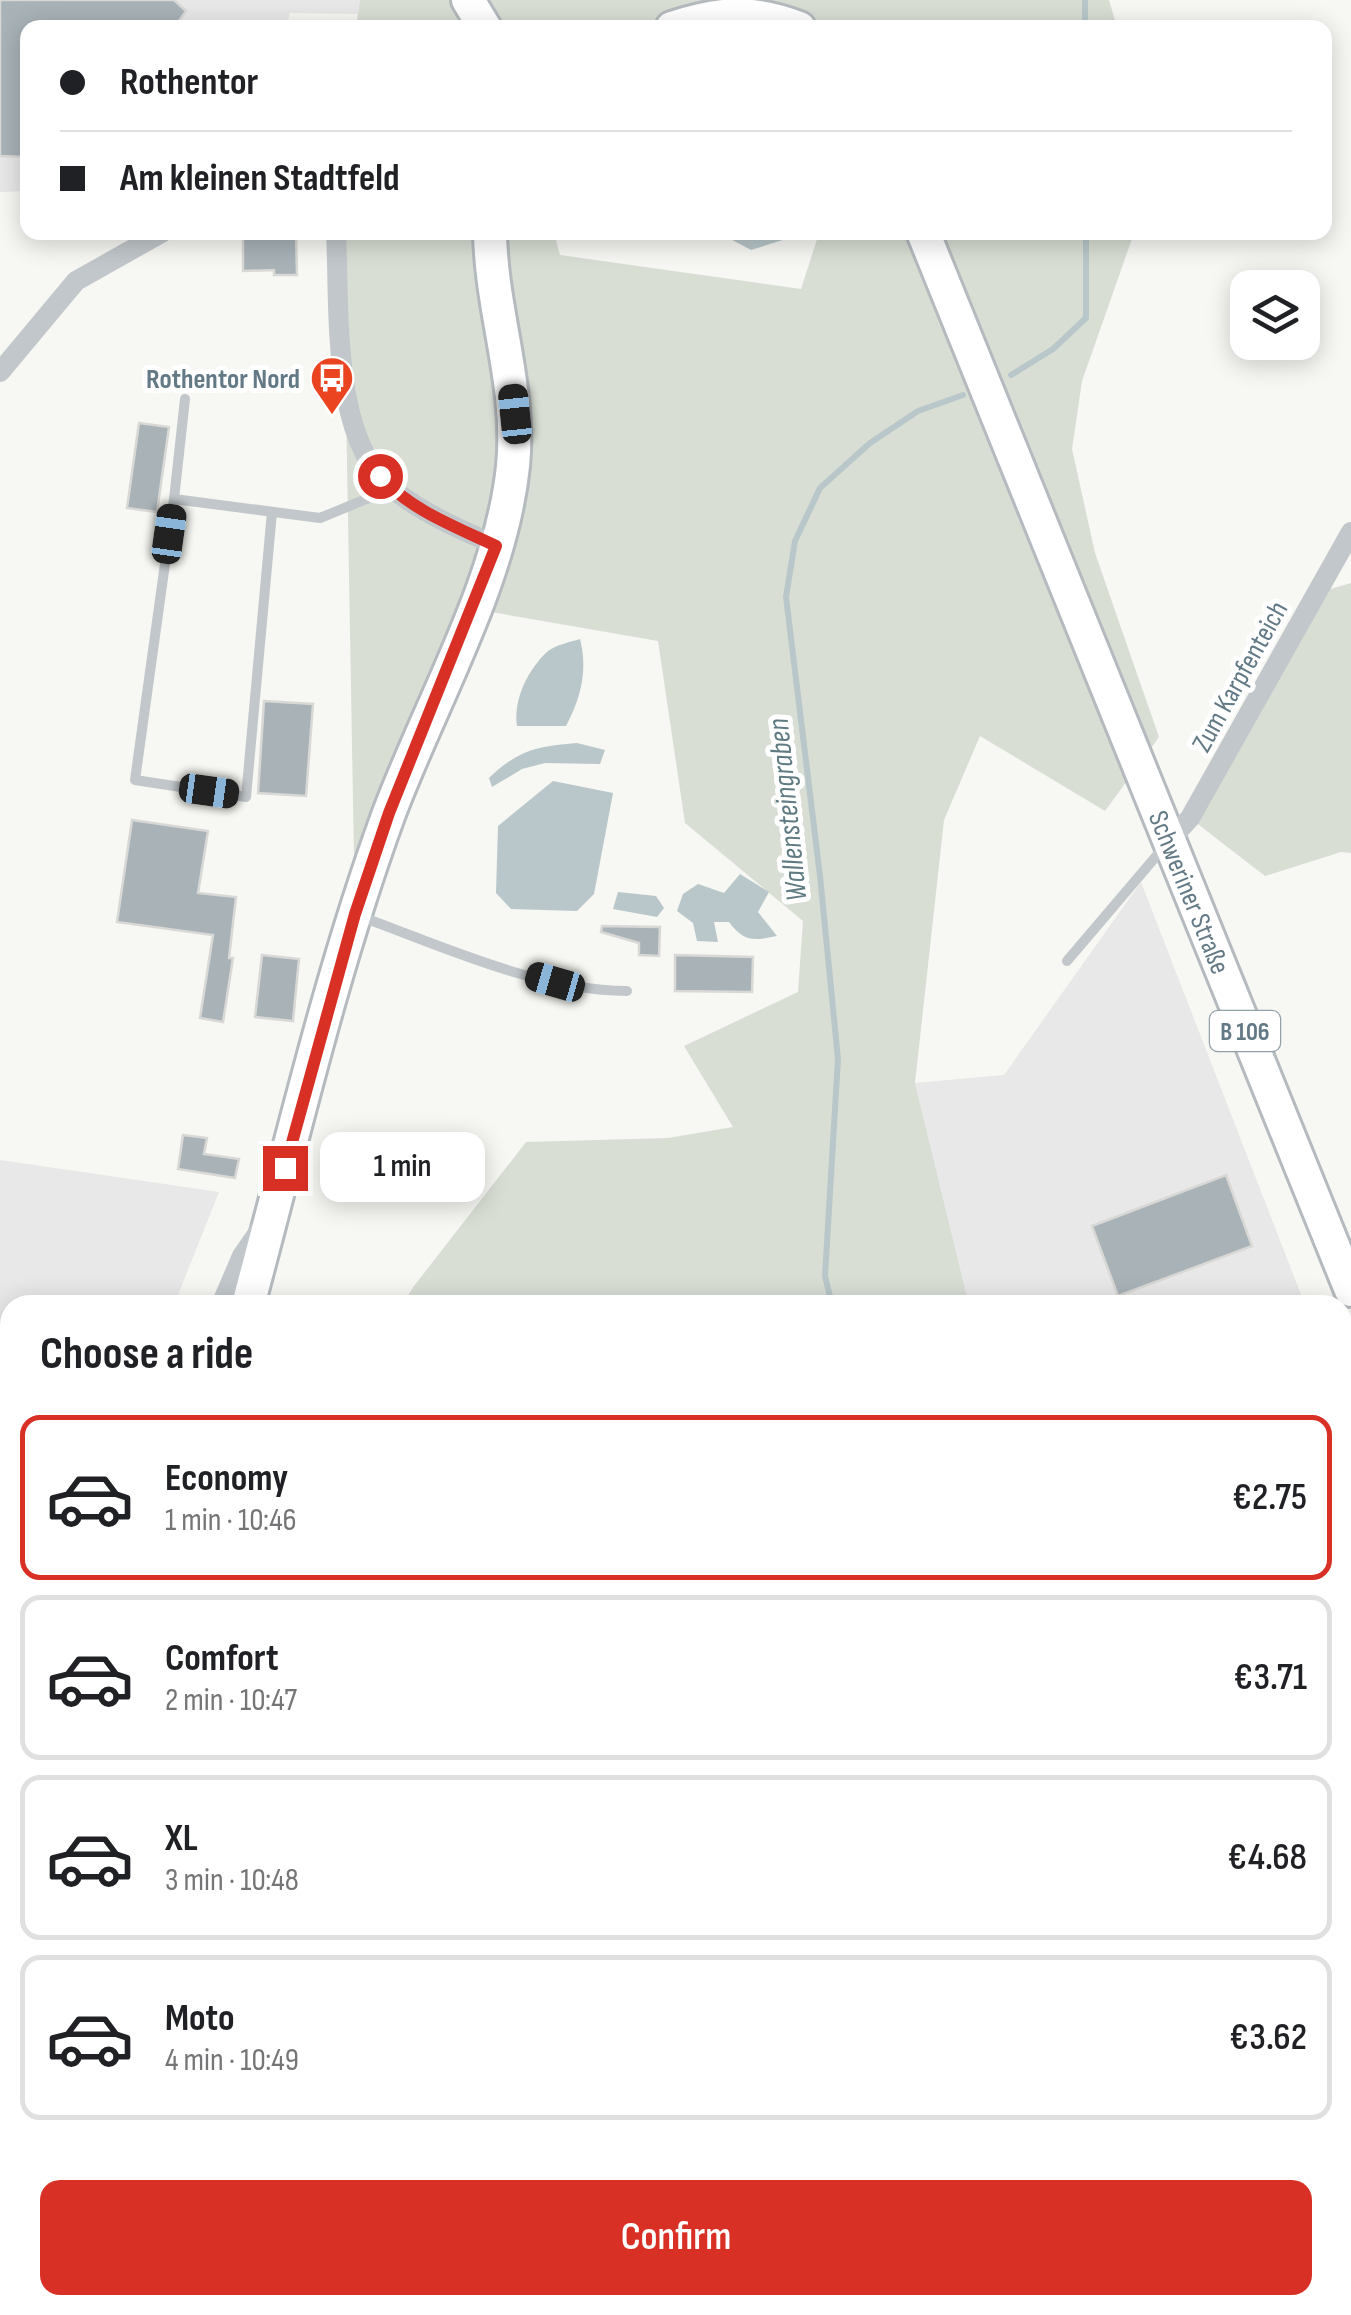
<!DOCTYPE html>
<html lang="en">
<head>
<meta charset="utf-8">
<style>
	:root { --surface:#fff; --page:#f2f2f2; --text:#202124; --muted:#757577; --line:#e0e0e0; --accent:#d93025 }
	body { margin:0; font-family:"Sofia Sans Condensed",sans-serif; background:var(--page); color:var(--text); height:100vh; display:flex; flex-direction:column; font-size:38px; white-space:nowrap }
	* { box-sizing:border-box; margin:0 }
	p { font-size:32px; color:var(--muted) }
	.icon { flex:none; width:55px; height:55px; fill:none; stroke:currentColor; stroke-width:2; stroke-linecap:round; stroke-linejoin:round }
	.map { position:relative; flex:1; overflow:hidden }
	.side { position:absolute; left:0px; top:1295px; width:1352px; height:1020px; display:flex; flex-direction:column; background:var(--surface); border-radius:30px 30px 0 0; box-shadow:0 5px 25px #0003 }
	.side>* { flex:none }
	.hud { position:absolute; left:20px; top:20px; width:1312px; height:220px; border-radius:20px; box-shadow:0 5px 25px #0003; display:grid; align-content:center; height:220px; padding:0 40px; background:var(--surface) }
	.tools { position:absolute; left:1230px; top:270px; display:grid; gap:20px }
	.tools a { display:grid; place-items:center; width:90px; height:90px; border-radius:20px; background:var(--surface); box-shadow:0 5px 25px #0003; font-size:50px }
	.end { position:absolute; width:45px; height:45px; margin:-22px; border:12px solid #d93025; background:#fff; box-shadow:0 0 0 5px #fff }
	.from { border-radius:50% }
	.bubble { position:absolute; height:70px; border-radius:20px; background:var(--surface); box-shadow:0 5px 25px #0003; font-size:32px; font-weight:600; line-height:70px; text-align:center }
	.car { position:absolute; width:30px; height:60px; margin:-30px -15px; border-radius:12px; box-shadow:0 0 8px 2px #0007; background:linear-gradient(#222 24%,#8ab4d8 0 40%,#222 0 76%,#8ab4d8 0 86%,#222 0) }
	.hud b { display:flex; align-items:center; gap:35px; height:95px; font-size:38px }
	.hud b+b { border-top:2px solid var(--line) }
	.hud i { width:25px; height:25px; background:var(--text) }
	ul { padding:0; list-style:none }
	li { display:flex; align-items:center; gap:30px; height:165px; margin:0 20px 15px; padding:0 20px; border:5px solid var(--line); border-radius:20px }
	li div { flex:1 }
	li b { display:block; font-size:38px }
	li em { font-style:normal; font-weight:600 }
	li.current { border-color:var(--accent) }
	li>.icon { width:90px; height:90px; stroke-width:1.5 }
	h2 { padding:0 40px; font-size:45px; line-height:120px }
	.action { display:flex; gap:20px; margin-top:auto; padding:20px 40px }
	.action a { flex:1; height:115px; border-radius:20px; background:var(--accent); color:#fff; font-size:40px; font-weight:600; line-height:115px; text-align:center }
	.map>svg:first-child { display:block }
	.built { fill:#e7e8e7 }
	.green { fill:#d8ded4 }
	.water { fill:#b9c7ca }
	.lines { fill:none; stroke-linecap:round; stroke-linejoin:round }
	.stream { stroke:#b9c7ca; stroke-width:6 }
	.building { fill:#a8b2b7; stroke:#d8d8d6; stroke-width:2.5 }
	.primary-casing { stroke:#b5babe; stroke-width:38 }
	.lane { stroke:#c1c7ca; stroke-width:10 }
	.street { stroke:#c1c7ca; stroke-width:20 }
	.primary { stroke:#fff; stroke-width:32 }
	.route { stroke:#d93025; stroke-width:12 }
	.labels { text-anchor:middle; stroke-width:10; stroke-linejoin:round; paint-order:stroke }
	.shield { fill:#fff; stroke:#92a1aa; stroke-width:2.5 }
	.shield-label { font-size:25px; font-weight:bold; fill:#647986 }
	.poi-label { font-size:28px; font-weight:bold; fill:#647986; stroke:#fff; text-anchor:end }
	.street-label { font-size:28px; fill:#647986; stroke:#fff }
	.water-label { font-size:30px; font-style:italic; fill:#607b82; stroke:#fff }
</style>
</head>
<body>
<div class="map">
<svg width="1351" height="2315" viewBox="0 0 1351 2315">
	<rect width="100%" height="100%" fill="#f7f7f3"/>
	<g class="built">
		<polygon points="0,0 360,0 358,14 290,13 286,27 28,28 27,191 0,192"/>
		<polygon points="1141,882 1305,1305 969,1305 915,1083 1004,1075"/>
		<polygon points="0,1160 219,1192 174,1305 10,1305 10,1583 0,1580"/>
		<polygon points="1342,1403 1351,1425 1351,1773 1343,1777"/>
	</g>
	<g class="green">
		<polygon points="360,0 1109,0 1117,27 356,28"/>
		<polygon points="336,233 554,233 560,255 801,289 819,233 1134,233 1082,381 1072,449 1095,553 1159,737 1105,811 980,736 944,820 915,1083 969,1305 402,1305 414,1286 526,1142 668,1138 733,1127 684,1046 798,992 803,921 685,823 658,641 474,609 355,914 346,405"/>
		<polygon points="1351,583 1351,853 1341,852 1265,876 1190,818 1317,593"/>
		<polygon points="10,2043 10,2191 0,2224 0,2081"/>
		<polygon points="10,2258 10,2305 36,2305 33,2315 0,2315 0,2295"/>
		<polygon points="589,2305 904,2305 912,2315 590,2315"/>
	</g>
	<g class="water">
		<polygon points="719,233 719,232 794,233 792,237 751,250"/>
		<path d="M 580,639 C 588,670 581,698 566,726 L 517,726 C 513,700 528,669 548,651 C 556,645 570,642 580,639 Z"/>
		<path d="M 577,743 L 605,750 L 600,764 L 545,763 L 522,769 L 492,787 L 489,778 C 518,750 538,746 577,743 Z"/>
		<polygon points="553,781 613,793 594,894 577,911 511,909 496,893 498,826"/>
		<path d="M 740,874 L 769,892 L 758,912 L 777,936 C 753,941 744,942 729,922 L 714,922 L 718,942 L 697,941 L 693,923 L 677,911 L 683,894 L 698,884 L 724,893 Z"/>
		<polygon points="618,892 656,896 664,908 657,917 613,909"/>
	</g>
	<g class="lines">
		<g class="stream">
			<polyline points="1085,0 1085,28"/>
			<polyline points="1011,375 1053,349 1086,318 1086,232"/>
			<polyline points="832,1305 825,1276 838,1059 820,876 786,597 795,541 820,488 870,443 918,411 963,395"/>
			<polyline points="751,2305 753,2315"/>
		</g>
	</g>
	<g class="building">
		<polygon points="0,0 174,0 186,11 174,28 28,28 28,157 0,156"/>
		<polygon points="243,232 296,232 297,275 274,275 274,270 243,271"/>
		<polygon points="139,423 169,427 157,512 127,508"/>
		<polygon points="264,701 313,704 306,796 258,793"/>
		<polygon points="132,820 208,831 198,893 236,897 229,958 233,958 223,1022 200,1018 213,935 117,922"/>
		<polygon points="602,926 660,927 659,956 639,955 639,943 601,932"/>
		<polygon points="262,955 299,959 293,1021 255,1017"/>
		<polygon points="675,955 753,957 752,992 675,991"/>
		<polygon points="183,1135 207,1138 204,1154 239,1159 235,1178 178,1169"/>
		<polygon points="1226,1175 1252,1246 1118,1296 1092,1226"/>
	</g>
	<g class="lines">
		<g class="primary-casing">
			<g id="primary">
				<polyline points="468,0 485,28"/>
				<path d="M 672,28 C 720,12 752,10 799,28"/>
				<path id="s1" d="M 923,232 L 1351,1290"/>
				<path d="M 248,1305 C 292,1142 330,975 388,816 C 429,705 501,584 513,466 C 521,386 491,311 490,232"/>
				<polyline points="0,2276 10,2242"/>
			</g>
		</g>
		<g class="lane">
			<polyline points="185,399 174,499 320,518 391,489"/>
			<polyline points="174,499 135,780 246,797 272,512"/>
			<path d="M 359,916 C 445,947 535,990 627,991"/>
			<polyline points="1067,961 1164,847"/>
			<polyline points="1342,1725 1351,1721"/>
		</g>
		<g class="street">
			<path d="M 336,232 C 340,306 330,442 394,490 C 424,514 461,530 496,545"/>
			<polyline points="0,372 76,281 163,232"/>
			<polyline points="1168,842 1190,818 1351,532"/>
			<polyline points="221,1305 242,1256 260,1230"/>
			<polyline points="0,1380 10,1372"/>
		</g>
		<use href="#primary" class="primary"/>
	</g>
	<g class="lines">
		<path class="route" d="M 285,1168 L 355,914 L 389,813 L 496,546 C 456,527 410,510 380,476"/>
	</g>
	<defs>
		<g id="bus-pin" transform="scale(2.25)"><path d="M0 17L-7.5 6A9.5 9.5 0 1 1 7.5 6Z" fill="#ea4520" stroke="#fff"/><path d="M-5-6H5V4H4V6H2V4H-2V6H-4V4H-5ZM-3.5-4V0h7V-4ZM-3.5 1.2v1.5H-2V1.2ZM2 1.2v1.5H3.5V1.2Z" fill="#fff"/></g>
	</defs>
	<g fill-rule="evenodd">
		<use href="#bus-pin" x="332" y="378"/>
	</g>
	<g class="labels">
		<rect class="shield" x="1210" y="1011" width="70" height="40" rx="8"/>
		<g class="shield-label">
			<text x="1245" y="1040">B 106</text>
		</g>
		<g class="poi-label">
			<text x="300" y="388">Rothentor Nord</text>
		</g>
		<g class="street-label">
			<text transform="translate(1239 676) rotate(-61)" y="10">Zum Karpfenteich</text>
			<text dy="10" stroke="none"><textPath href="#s1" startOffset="712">Schweriner Straße</textPath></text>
		</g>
		<g class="water-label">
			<text transform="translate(787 810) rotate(-96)" y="10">Wallensteingraben</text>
		</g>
	</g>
</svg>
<div class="tools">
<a><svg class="icon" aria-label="layers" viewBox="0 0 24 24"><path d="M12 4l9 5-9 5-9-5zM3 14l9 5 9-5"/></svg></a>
</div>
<i class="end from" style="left:380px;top:476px"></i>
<i class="end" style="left:285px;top:1168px"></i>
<div class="bubble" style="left:320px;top:1132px;width:165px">1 min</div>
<i class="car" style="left:515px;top:414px;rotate:354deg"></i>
<i class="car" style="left:169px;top:534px;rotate:8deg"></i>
<i class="car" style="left:209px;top:791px;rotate:98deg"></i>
<i class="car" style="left:555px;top:982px;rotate:286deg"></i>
<div class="hud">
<b><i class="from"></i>Rothentor</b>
<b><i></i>Am kleinen Stadtfeld</b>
</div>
<section class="side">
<h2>Choose a ride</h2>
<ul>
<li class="current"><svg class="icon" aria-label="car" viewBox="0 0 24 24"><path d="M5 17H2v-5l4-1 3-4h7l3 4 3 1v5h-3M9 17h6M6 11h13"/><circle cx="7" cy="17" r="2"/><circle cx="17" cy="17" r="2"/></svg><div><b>Economy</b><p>1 min · 10:46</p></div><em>€2.75</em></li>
<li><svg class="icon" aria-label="car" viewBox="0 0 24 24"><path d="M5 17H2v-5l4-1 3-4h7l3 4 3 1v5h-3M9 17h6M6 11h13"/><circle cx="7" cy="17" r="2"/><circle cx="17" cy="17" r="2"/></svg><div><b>Comfort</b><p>2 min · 10:47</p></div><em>€3.71</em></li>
<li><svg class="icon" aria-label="car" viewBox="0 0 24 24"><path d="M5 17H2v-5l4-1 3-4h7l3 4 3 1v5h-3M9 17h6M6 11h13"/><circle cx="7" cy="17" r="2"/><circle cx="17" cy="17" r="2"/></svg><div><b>XL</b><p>3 min · 10:48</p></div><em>€4.68</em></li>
<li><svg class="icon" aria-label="car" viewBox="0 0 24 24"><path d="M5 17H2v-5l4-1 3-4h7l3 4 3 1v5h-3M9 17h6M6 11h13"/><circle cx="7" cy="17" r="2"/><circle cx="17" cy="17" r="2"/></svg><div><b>Moto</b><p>4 min · 10:49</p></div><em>€3.62</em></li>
</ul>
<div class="action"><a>Confirm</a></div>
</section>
</div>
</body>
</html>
